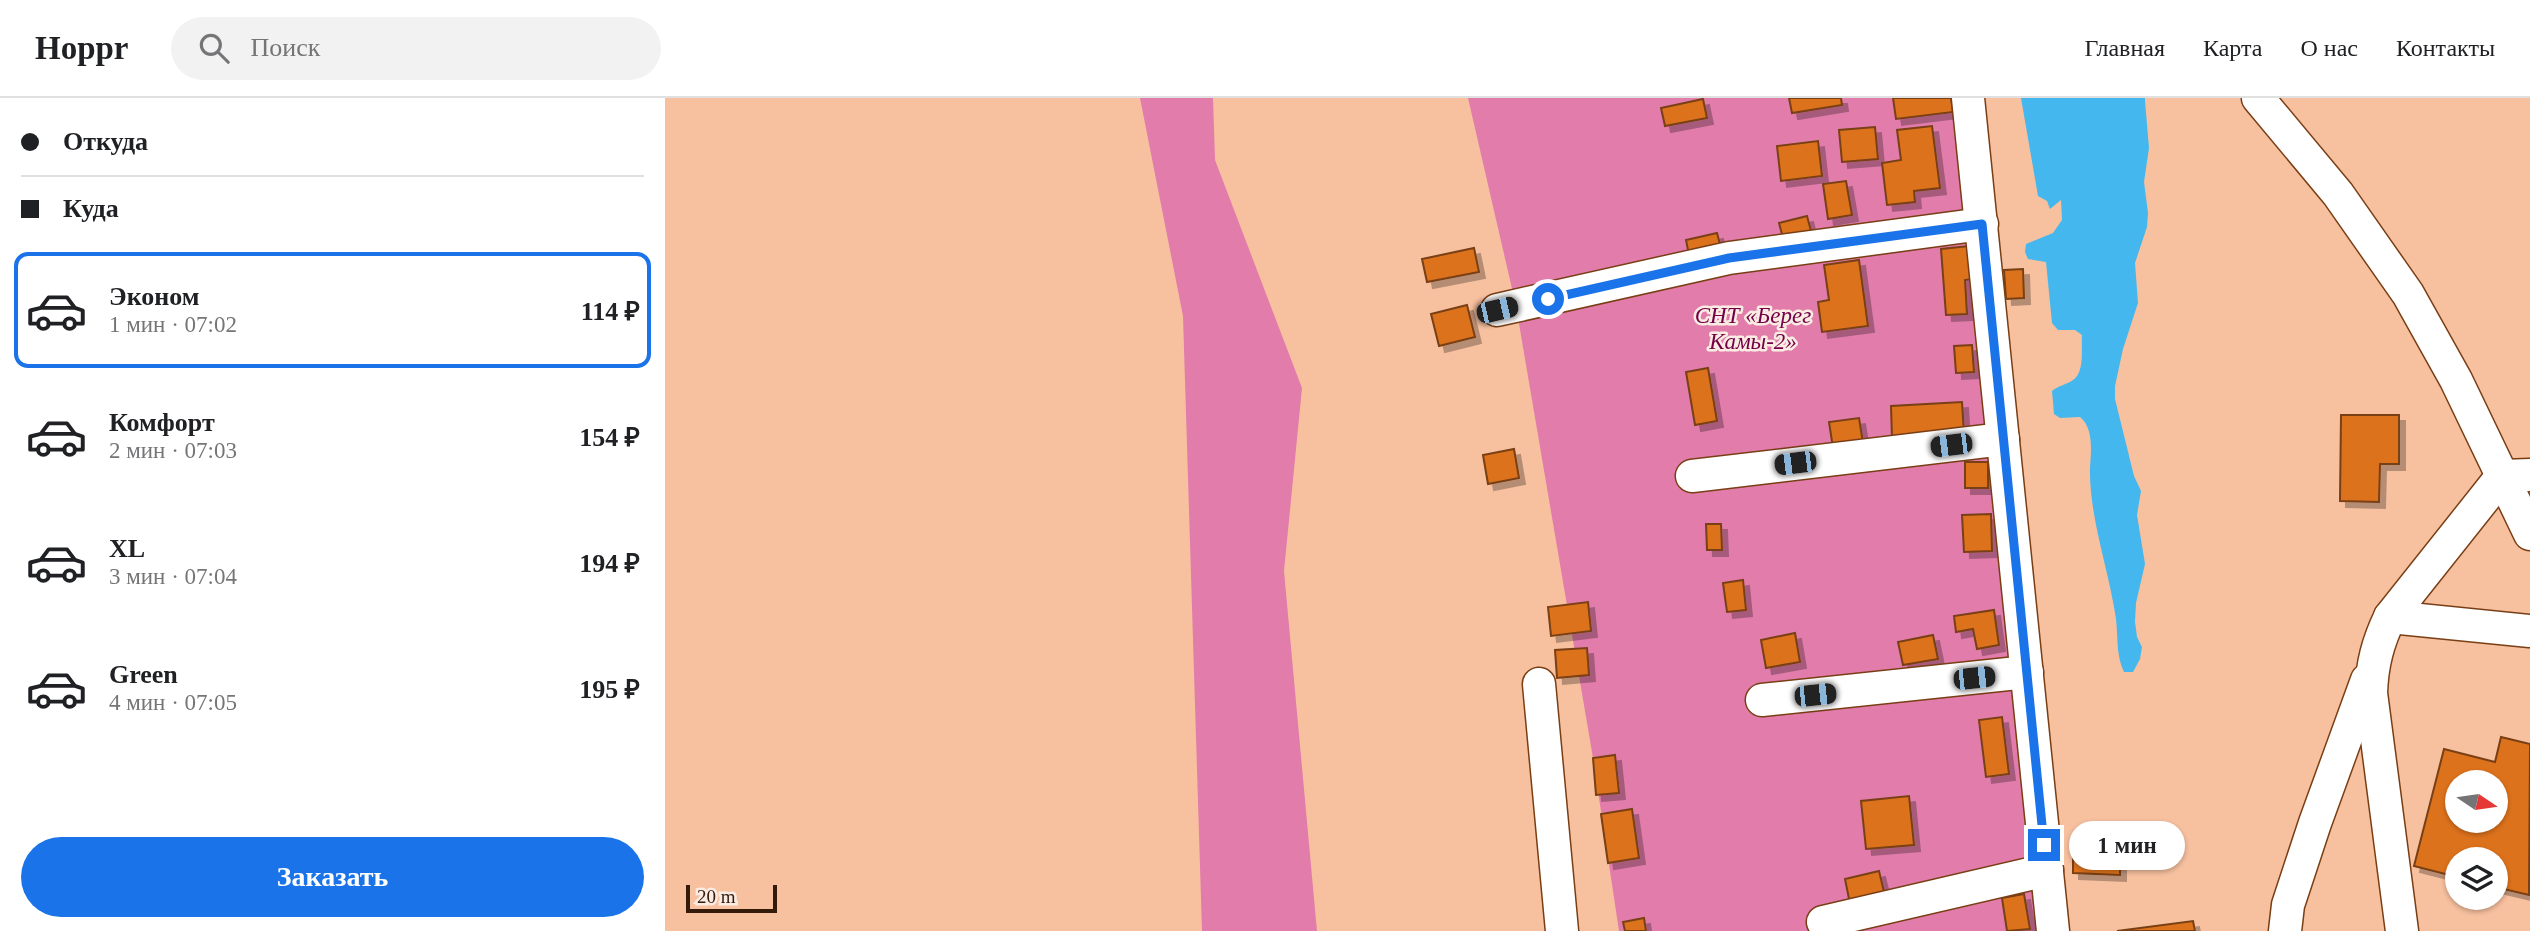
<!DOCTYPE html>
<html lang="ru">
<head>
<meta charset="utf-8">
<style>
	:root { --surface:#fff; --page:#f2f2f2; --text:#202124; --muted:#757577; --line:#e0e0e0; --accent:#1a73e8 }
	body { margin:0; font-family:Georgia,serif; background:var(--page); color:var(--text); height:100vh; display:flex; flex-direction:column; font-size:26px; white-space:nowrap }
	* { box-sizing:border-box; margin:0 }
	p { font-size:23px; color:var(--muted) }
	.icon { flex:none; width:38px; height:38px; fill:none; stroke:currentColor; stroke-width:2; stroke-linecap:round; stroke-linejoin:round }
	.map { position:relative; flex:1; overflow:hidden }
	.details { display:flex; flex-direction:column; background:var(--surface); width:665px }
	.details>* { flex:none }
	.guide { display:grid; align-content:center; height:154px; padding:0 21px; background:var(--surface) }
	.needle { width:46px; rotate:103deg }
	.controls { position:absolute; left:1780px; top:672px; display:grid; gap:14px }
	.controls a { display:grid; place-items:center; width:63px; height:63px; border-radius:50%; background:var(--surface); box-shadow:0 2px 5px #0004; font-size:35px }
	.scale { position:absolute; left:21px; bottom:18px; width:91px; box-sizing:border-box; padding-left:7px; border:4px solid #331a09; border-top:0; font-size:19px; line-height:24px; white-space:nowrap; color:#331a09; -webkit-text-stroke:5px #faebe3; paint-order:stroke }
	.end { position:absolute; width:32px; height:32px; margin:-16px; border:9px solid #1a73e8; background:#fff; box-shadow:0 0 0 4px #fff }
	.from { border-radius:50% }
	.bubble { position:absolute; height:49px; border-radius:24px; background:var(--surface); box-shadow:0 2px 5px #0004; font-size:23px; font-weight:800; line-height:49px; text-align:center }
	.car { position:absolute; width:21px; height:42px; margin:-21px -10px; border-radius:9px; box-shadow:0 0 5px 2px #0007; background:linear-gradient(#222 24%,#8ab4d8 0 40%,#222 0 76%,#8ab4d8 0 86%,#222 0) }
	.guide b { display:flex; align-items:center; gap:24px; height:66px; font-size:26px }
	.guide b+b { border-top:2px solid var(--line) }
	.guide i { width:18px; height:18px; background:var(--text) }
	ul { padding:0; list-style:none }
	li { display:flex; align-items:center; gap:21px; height:116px; margin:0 14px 10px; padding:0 7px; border:4px solid transparent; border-radius:14px }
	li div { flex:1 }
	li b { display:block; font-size:26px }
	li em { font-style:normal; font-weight:800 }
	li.on { border-color:var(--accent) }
	li>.icon { width:63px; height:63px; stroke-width:1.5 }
	.action { display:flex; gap:14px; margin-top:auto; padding:14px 21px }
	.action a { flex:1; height:80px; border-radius:42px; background:var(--accent); color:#fff; font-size:28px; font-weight:800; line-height:80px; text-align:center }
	header { display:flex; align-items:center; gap:42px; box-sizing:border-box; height:98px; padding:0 35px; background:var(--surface); border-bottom:2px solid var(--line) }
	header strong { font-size:33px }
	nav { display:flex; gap:38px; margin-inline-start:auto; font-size:24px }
	.search { width:490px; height:63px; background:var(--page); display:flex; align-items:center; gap:18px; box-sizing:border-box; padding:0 24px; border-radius:38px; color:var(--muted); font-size:26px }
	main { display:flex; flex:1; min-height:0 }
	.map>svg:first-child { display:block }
	.green { fill:#e27cab }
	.water { fill:#44b8ee }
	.building { fill:#dd721d; stroke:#793f14; stroke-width:2; fill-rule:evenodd; filter:url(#shadow) }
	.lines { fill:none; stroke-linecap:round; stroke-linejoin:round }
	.minor-casing { stroke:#793e14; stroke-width:35 }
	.minor { stroke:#fff; stroke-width:32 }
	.route { stroke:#1a73e8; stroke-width:9 }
	.labels { text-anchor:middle; stroke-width:5; stroke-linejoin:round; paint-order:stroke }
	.park-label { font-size:23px; font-style:italic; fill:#730046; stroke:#faebe3 }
</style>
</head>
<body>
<header>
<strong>Hoppr</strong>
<div class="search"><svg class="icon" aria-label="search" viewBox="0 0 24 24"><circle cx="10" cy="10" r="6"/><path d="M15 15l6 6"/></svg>Поиск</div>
<nav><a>Главная</a><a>Карта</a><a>О нас</a><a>Контакты</a></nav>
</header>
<main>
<section class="details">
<div class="guide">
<b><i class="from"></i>Откуда</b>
<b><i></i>Куда</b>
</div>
<ul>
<li class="on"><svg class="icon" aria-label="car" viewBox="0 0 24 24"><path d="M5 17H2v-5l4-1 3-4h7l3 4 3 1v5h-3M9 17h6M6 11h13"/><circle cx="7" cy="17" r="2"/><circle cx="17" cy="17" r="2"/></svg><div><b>Эконом</b><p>1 мин · 07:02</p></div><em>114 ₽</em></li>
<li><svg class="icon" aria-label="car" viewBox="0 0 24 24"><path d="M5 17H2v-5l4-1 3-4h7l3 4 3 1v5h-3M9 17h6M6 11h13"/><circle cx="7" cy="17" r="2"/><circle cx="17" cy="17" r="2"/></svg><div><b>Комфорт</b><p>2 мин · 07:03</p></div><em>154 ₽</em></li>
<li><svg class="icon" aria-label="car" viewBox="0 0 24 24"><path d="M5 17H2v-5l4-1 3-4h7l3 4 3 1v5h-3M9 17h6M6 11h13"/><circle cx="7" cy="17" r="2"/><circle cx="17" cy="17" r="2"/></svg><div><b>XL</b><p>3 мин · 07:04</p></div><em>194 ₽</em></li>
<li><svg class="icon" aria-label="car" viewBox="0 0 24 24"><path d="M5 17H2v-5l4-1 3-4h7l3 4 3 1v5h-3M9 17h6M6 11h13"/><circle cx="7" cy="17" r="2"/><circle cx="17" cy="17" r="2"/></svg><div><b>Green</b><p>4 мин · 07:05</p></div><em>195 ₽</em></li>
</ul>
<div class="action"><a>Заказать</a></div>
</section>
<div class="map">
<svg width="1865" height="833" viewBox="0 0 1865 833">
	<defs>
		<filter id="shadow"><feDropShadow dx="6" dy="6" stdDeviation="0" flood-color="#0004"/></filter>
	</defs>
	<rect width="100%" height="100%" fill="#f7c09f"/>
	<g class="green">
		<polygon points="475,0 548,0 550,62 637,290 619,473 652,833 537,833 518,218"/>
		<polygon points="803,0 1311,0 1317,126 1323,364 1362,574 1402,833 954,833 928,660 851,208"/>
	</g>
	<path class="water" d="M 1356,0 L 1480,0 L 1480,3 L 1484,50 L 1479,84 L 1483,115 L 1482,129 L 1470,165 L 1473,205 L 1458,251 L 1450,288 L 1450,301 L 1469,378 L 1476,393 L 1472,417 L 1480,466 L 1471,505 L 1470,524 L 1472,539 L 1477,549 L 1475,561 L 1468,574 L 1459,574 C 1451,558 1453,538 1451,521 C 1444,472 1424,419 1425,370 C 1426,354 1429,330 1415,319 L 1395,320 L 1389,316 L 1387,293 C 1394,287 1401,287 1408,282 C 1420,274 1416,250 1417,237 L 1410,232 L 1393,232 L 1387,225 L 1381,164 L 1363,161 L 1360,154 L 1361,146 L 1388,135 L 1397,122 L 1396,102 L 1385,111 L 1382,103 L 1373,98 Z"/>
	<g class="building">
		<polygon points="1124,0 1176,0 1177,7 1127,15"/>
		<polygon points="1228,0 1286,0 1288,14 1231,21"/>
		<polygon points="1038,1 1042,20 1000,28 996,10"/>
		<polygon points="1267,28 1275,90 1249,93 1250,104 1222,107 1217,65 1236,62 1232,32"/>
		<polygon points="1210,29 1213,61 1177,64 1174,32"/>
		<polygon points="1153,43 1157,78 1116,83 1112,48"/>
		<polygon points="1181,83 1187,117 1163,121 1158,86"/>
		<polygon points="1142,118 1146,133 1118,140 1114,125"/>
		<polygon points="1052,135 1056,150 1024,157 1021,142"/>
		<polygon points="1304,148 1307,181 1300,182 1302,216 1281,217 1276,151"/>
		<polygon points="809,150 814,174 762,184 757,161"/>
		<polygon points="1194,162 1203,228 1157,234 1153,204 1164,202 1159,167"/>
		<polygon points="1358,171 1359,200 1341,201 1339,172"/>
		<polygon points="802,207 810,239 774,248 766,216"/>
		<polygon points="1307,247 1309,274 1291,275 1289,248"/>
		<polygon points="1043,270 1052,323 1030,327 1021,274"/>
		<polygon points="1297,304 1299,336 1227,341 1226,308"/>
		<polygon points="1676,317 1734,317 1734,366 1715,366 1714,404 1675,403"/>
		<polygon points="1194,320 1198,345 1168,350 1164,324"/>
		<polygon points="849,351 854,380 823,386 818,357"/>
		<rect x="1300" y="364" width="23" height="26"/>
		<polygon points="1326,416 1327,453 1299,454 1297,417"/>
		<polygon points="1041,426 1056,426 1057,452 1042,452"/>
		<polygon points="1078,482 1081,512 1062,514 1058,485"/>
		<polygon points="923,504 926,533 886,538 883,509"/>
		<polygon points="1329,512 1334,547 1312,551 1308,531 1291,534 1289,518"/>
		<polygon points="1130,535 1135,564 1101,570 1096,542"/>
		<polygon points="1268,537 1273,561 1238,567 1233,544"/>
		<polygon points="922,550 924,577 892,580 890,552"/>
		<polygon points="1337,619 1344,676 1321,679 1314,622"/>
		<path d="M 1836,639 L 1865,646 L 1864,797 L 1830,789 L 1830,761 L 1792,761 L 1792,779 L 1749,768 L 1779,651 L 1830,664 ZM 1792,684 L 1830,684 L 1830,723 L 1792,723 Z"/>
		<polygon points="950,657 954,695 931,697 928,660"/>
		<polygon points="1244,698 1249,747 1201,751 1196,703"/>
		<polygon points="967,711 974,760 943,765 936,716"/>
		<polygon points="1408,757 1455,759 1455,777 1408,775"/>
		<polygon points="1214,773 1220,798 1185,806 1180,781"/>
		<polygon points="1359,796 1365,831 1342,833 1337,800"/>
		<polygon points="979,820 981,833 960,833 958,824"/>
		<polygon points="1528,823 1530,833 1452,833"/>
	</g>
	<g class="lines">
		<g class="minor-casing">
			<g id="minor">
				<polyline points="1303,0 1388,833"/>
				<polyline points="1593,0 1673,96 1743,196 1791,282 1865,436"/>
				<polyline points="832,212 1064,160 1317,126"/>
				<polyline points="1027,378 1338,341"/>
				<polyline points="1725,519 1865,533"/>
				<polyline points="874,586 897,833"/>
				<polyline points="1097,602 1362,574"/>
				<polyline points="1158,824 1382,772"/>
				<polyline points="1620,833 1623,807 1650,725 1702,582"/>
				<path d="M 1737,833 L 1706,595 C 1707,566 1713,544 1725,519 L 1837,378 L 1865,377"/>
			</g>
		</g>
		<use href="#minor" class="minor"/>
	</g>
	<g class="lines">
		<polyline class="route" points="883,201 1064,160 1317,126 1379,747"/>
	</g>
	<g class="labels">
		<g class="park-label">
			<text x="1088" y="225">СНТ «Берег<tspan x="1088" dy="26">Камы-2»</tspan></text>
		</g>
	</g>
</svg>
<div class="controls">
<a><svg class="needle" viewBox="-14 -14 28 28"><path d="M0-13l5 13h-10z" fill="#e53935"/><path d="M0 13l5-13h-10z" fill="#757577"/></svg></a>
<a><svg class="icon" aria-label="layers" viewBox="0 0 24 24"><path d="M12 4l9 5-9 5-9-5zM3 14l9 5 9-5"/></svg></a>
</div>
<div class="scale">20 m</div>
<i class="end from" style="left:883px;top:201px"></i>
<i class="end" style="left:1379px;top:747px"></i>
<div class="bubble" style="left:1404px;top:723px;width:116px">1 мин</div>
<i class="car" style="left:832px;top:212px;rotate:77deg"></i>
<i class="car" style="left:1286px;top:347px;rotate:263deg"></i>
<i class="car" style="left:1130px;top:365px;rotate:263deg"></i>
<i class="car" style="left:1309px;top:580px;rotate:84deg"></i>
<i class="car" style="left:1150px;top:597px;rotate:84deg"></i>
</div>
</main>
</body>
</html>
